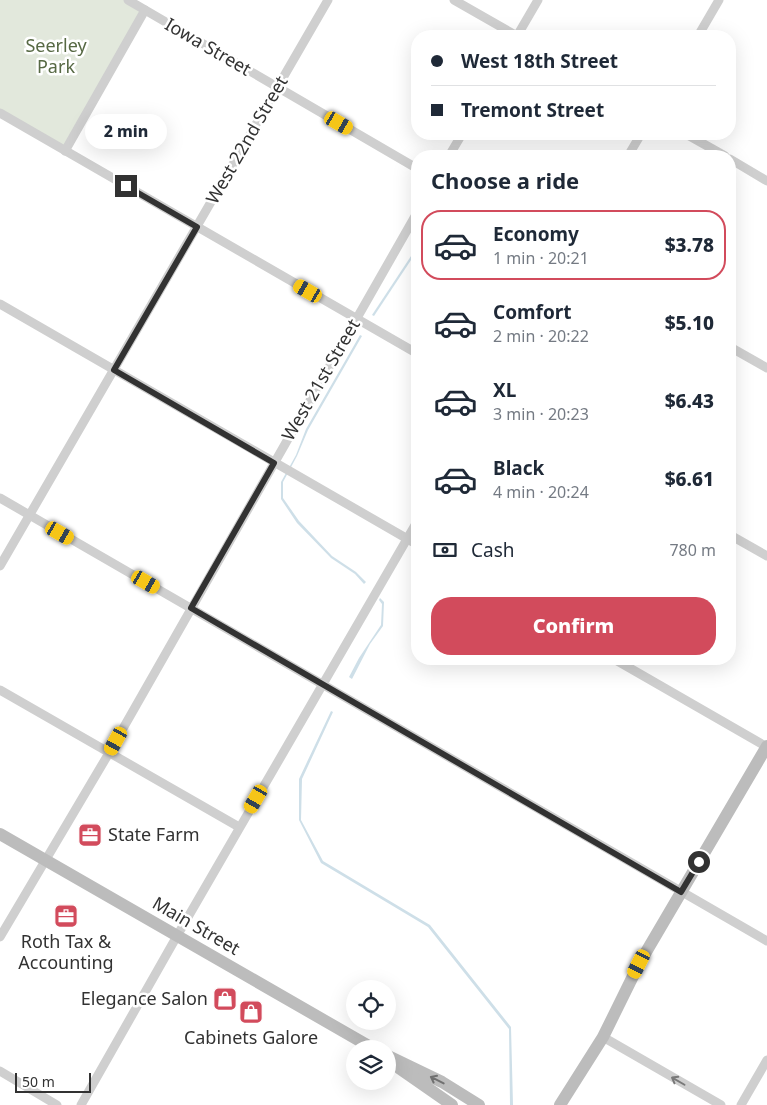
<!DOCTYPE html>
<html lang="en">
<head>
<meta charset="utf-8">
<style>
	:root { --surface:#fff; --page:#f2f2f3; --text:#1f2937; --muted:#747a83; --line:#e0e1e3; --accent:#d24b5c }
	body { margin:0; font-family:"Noto Sans",sans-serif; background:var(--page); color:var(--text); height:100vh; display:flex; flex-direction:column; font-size:19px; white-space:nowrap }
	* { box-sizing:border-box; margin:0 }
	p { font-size:16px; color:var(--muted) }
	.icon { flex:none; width:28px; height:28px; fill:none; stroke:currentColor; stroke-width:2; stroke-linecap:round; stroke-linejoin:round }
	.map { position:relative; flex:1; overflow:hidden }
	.details { position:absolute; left:411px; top:150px; width:325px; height:515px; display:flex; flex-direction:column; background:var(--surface); border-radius:20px; box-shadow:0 5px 20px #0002 }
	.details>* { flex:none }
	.guide { position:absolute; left:411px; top:30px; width:325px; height:110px; border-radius:20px; box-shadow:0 5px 20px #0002; display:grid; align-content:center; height:110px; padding:0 20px; background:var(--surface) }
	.buttons { position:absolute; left:346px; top:980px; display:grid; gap:10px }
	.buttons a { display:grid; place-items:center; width:50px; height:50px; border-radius:50%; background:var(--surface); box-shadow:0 5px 20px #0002; font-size:25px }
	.scale { position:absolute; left:15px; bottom:12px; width:76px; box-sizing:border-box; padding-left:5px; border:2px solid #323232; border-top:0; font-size:14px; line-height:18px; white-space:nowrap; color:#323232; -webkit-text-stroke:4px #fff; paint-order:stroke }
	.end { position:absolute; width:22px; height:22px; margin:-11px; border:6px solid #323232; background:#fff; box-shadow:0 0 0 2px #fff }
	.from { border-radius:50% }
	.bubble { position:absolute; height:35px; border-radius:18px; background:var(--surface); box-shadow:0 5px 20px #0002; font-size:16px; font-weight:800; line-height:35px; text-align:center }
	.car { position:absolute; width:15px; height:30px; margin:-15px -8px; border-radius:6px; box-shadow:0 0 4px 1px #0007; background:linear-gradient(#f5c518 24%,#345 0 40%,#f5c518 0 76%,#345 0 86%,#f5c518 0) }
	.guide b { display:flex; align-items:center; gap:18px; height:48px; font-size:19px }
	.guide b+b { border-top:1px solid var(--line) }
	.guide i { width:12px; height:12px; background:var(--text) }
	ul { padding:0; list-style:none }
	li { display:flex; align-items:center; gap:15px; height:70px; margin:0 10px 8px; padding:0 10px; border:2px solid transparent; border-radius:20px }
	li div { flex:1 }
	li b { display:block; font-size:19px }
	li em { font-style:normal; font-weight:800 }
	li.on { border-color:var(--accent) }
	li>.icon { width:45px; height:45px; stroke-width:1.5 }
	h2 { padding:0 20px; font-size:22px; line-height:60px }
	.pay { display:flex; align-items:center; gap:12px; height:55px; padding:0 20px; font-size:19px }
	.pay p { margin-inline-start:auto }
	.cta { display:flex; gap:10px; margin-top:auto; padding:10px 20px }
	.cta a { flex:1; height:58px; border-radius:20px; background:var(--accent); color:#fff; font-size:20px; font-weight:800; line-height:58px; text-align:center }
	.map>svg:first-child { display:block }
	.green { fill:#e2e8dc }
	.water { fill:#cedfe8 }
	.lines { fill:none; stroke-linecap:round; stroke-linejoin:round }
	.street { stroke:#cfcfcf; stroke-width:9 }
	.secondary { stroke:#bcbcbc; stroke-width:12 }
	.oneway { stroke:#707070 }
	.oneway2 { stroke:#797979 }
	.route { stroke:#323232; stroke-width:6 }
	.labels { text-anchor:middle; stroke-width:5; stroke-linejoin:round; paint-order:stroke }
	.park-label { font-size:18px; fill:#576944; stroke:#fff }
	.street-label { font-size:18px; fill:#323232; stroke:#fff }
	.poi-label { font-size:18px; fill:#323232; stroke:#fff }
</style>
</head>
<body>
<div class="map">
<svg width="767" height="1105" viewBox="0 0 767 1105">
	<rect width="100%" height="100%" fill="#fff"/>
	<polygon class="green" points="0,0 128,0 145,10 65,151 0,113"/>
	<g class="water">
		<polygon points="417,247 417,251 374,316 372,315"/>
		<polygon points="360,335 362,336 308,430 297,456 283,482 283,498 299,521 332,556 356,572 366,582 364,584 355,574 331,558 297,523 281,499 281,482 296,455 306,429"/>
		<polygon points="380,598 384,602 383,626 370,644 352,679 349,677 359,658 381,625 382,604 379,600"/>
		<polygon points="331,711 333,712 302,779 301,820 323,861 430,925 511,1027 513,1105 510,1105 509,1029 428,927 321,863 299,820 299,779"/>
	</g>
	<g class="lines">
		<g class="street">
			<polyline points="128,0 418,169"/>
			<polyline points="454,0 517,36"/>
			<polyline points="517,36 538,0"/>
			<polyline points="698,36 719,0"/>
			<polyline points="0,113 418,354"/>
			<polyline points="686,134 725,156"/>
			<polyline points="65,151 145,10"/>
			<polyline points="449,156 462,134"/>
			<polyline points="628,156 641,134"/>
			<polyline points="730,159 767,181"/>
			<polyline points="0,304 418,545"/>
			<polyline points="730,347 767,368"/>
			<polyline points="0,498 767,941"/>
			<polyline points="730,535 767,556"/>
			<polyline points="0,566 328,0"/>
			<polyline points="614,659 767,747"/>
			<polyline points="0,690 239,827"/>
			<polyline points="0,937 109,753 418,211"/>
			<polyline points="603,1037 721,1105"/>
			<polyline points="0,1071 57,1105"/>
			<polyline points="81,1105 177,936 418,520"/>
			<polyline points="741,1105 767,1060"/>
		</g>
		<g class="secondary">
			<polyline points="0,834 374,1049"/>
			<polyline points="388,1056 442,1082 479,1105"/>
			<polyline points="399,1068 452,1105"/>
			<polyline points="560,1105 603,1037 639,964 767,746"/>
		</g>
	</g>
	<defs><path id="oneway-shaft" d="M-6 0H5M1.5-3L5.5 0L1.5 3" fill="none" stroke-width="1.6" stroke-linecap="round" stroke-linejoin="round" transform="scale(1.25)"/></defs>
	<use class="oneway" href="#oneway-shaft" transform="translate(437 1080) rotate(-153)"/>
	<use class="oneway2" href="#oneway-shaft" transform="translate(678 1081) rotate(-150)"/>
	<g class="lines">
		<polyline class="route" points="126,186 197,227 114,370 274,463 191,608 681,892 699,862"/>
	</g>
	<defs>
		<g id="office-square" transform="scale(1.25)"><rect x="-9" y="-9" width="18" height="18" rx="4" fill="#d24b5c" stroke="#fff"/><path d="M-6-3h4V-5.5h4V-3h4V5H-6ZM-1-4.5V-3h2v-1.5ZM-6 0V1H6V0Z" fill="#fff"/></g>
		<g id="shop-square" transform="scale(1.25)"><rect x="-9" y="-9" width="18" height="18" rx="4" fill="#d24b5c" stroke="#fff"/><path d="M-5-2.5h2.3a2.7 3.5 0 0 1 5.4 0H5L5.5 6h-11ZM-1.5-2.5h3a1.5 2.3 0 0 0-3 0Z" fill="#fff"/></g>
	</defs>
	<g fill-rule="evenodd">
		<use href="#office-square" x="90" y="835"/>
		<use href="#office-square" x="66" y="916"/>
		<use href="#shop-square" x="225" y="999"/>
		<use href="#shop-square" x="251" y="1012"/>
	</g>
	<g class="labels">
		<g class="park-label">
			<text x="56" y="52">Seerley<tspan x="56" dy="21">Park</tspan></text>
		</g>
		<g class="street-label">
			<text transform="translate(208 47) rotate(30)" y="6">Iowa Street</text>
			<text transform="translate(247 140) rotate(-60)" y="6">West 22nd Street</text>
			<text transform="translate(321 380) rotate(-60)" y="6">West 21st Street</text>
			<text transform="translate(196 926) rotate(30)" y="6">Main Street</text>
		</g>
		<g class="poi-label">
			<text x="108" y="841" text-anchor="start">State Farm</text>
			<text x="66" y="948">Roth Tax &amp;<tspan x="66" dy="21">Accounting</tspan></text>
			<text x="208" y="1005" text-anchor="end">Elegance Salon</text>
			<text x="251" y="1044">Cabinets Galore</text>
		</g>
	</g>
</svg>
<div class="buttons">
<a><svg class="icon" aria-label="locate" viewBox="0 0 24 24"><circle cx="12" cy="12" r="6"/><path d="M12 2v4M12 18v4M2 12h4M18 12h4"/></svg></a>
<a><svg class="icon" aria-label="layers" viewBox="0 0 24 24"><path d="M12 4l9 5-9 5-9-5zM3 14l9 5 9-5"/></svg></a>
</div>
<div class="scale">50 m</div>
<i class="end from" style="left:699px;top:862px"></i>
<i class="end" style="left:126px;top:186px"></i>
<div class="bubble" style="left:85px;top:114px;width:82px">2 min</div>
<i class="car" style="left:339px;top:123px;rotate:120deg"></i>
<i class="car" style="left:308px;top:291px;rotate:300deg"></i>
<i class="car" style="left:60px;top:533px;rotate:120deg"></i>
<i class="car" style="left:146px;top:582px;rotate:120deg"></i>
<i class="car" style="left:116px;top:741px;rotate:209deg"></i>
<i class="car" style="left:256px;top:799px;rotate:210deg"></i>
<i class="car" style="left:639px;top:964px;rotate:207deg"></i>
<div class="guide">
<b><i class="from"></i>West 18th Street</b>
<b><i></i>Tremont Street</b>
</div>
<section class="details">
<h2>Choose a ride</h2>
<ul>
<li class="on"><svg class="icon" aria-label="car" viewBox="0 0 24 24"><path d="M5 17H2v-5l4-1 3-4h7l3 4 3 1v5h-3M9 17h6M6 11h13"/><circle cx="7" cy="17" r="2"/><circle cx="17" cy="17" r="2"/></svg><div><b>Economy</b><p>1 min · 20:21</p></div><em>$3.78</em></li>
<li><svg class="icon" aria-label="car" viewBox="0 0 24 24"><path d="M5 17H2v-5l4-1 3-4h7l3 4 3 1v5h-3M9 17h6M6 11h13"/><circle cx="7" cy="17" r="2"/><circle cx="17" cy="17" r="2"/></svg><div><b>Comfort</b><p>2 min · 20:22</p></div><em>$5.10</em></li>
<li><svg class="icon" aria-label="car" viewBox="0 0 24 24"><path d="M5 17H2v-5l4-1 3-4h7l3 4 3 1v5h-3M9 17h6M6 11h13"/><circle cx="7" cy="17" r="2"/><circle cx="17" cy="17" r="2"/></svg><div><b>XL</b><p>3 min · 20:23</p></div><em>$6.43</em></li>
<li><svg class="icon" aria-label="car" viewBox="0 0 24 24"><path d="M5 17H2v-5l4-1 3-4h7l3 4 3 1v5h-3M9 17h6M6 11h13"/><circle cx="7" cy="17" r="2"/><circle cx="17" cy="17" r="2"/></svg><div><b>Black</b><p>4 min · 20:24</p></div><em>$6.61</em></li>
</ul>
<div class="pay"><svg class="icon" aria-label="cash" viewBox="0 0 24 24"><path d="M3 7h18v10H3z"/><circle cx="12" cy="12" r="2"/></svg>Cash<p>780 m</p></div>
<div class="cta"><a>Confirm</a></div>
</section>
</div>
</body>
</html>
